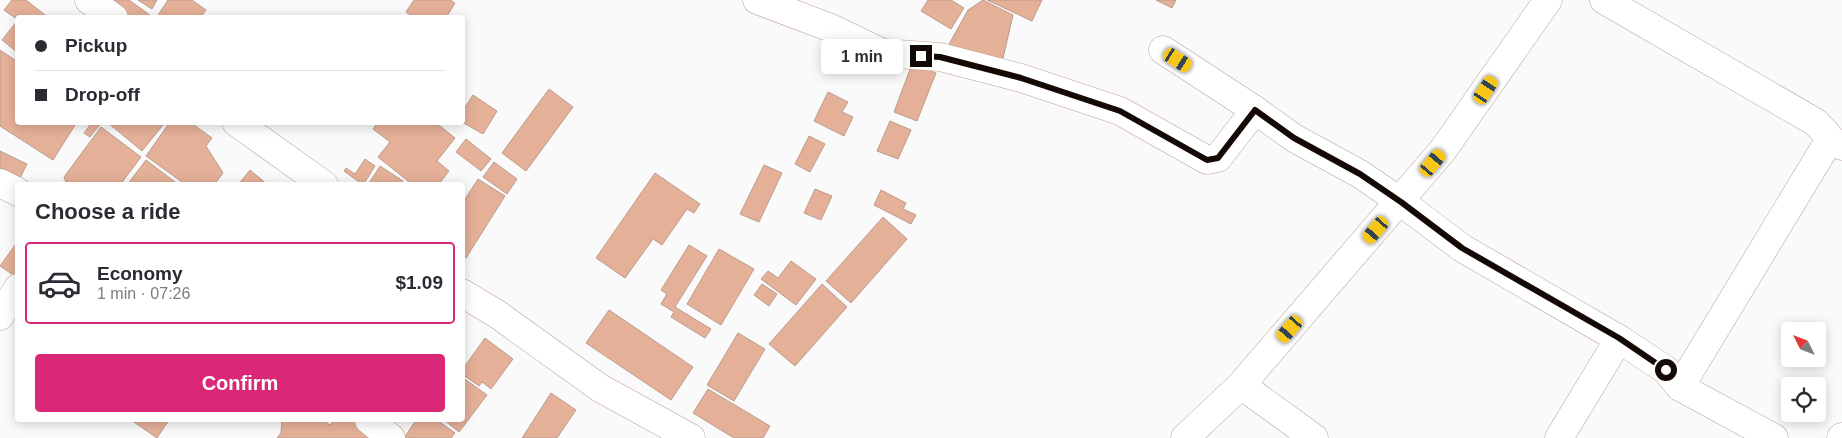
<!DOCTYPE html>
<html lang="en">
<head>
<meta charset="utf-8">
<style>
	:root { --surface:#fff; --page:#f7f7f7; --text:#2b2b33; --muted:#7c7c81; --line:#e1e1e2; --accent:#db2777 }
	body { margin:0; font-family:Helvetica,sans-serif; background:var(--page); color:var(--text); height:100vh; display:flex; flex-direction:column; font-size:19px; white-space:nowrap }
	* { box-sizing:border-box; margin:0 }
	p { font-size:16px; color:var(--muted) }
	.icon { flex:none; width:28px; height:28px; fill:none; stroke:currentColor; stroke-width:2; stroke-linecap:round; stroke-linejoin:round }
	.map { position:relative; flex:1; overflow:hidden }
	.panel { position:absolute; left:15px; top:182px; width:450px; height:240px; display:flex; flex-direction:column; background:var(--surface); border-radius:5px; box-shadow:0 2px 12px #0003 }
	.panel>* { flex:none }
	.banner { position:absolute; left:15px; top:15px; width:450px; height:110px; border-radius:5px; box-shadow:0 2px 12px #0003; display:grid; align-content:center; height:110px; padding:0 20px; background:var(--surface) }
	.needle { width:32px; rotate:312deg }
	.tools { position:absolute; left:1781px; top:322px; display:grid; gap:10px }
	.tools a { display:grid; place-items:center; width:45px; height:45px; border-radius:5px; background:var(--surface); box-shadow:0 2px 12px #0003; font-size:25px }
	.end { position:absolute; width:22px; height:22px; margin:-11px; border:6px solid #140905; background:#fff; box-shadow:0 0 0 2px #fff }
	.from { border-radius:50% }
	.bubble { position:absolute; height:35px; border-radius:5px; background:var(--surface); box-shadow:0 2px 12px #0003; font-size:16px; font-weight:600; line-height:35px; text-align:center }
	.car { position:absolute; width:15px; height:30px; margin:-15px -8px; border-radius:6px; box-shadow:0 0 4px 1px #0007; background:linear-gradient(#f5c518 24%,#345 0 40%,#f5c518 0 76%,#345 0 86%,#f5c518 0) }
	.banner b { display:flex; align-items:center; gap:18px; height:48px; font-size:19px }
	.banner b+b { border-top:1px solid var(--line) }
	.banner i { width:12px; height:12px; background:var(--text) }
	ul { padding:0; list-style:none }
	li { display:flex; align-items:center; gap:15px; height:82px; margin:0 10px 8px; padding:0 10px; border:2px solid transparent; border-radius:5px }
	li div { flex:1 }
	li b { display:block; font-size:19px }
	li em { font-style:normal; font-weight:600 }
	li.on { border-color:var(--accent) }
	li>.icon { width:45px; height:45px; stroke-width:1.5 }
	h2 { padding:0 20px; font-size:22px; line-height:60px }
	.cta { display:flex; gap:10px; margin-top:auto; padding:10px 20px }
	.cta a { flex:1; height:58px; border-radius:5px; background:var(--accent); color:#fff; font-size:20px; font-weight:600; line-height:58px; text-align:center }
	.map>svg:first-child { display:block }
	.building { fill:#e5b098; stroke:#bc9c8d }
	.lines { fill:none; stroke-linecap:round; stroke-linejoin:round }
	.minor-casing { stroke:#c09f90; stroke-width:29 }
	.minor { stroke:#fff; stroke-width:28 }
	.route { stroke:#140905; stroke-width:6 }
</style>
</head>
<body>
<div class="map">
<svg width="1842" height="438" viewBox="0 0 1842 438">
	<rect width="100%" height="100%" fill="#fafafa"/>
	<g class="building">
		<polygon points="12,0 26,0 49,18 18,18 18,20 4,10"/>
		<polygon points="104,0 129,0 154,18 129,18"/>
		<polygon points="138,0 157,0 152,9"/>
		<polygon points="168,0 192,0 206,10 200,18 156,18"/>
		<polygon points="414,0 450,0 455,3 446,18 415,18 406,12"/>
		<polygon points="928,0 951,0 964,8 951,29 921,11"/>
		<polygon points="983,0 1013,15 1001,67 943,55 968,10"/>
		<polygon points="987,0 1042,0 1032,21"/>
		<polygon points="1156,0 1176,0 1172,8"/>
		<polygon points="18,20 18,53 2,40"/>
		<polygon points="0,50 18,62 18,122 77,122 53,160 0,126"/>
		<polygon points="912,64 936,73 917,121 894,112"/>
		<polygon points="549,89 573,107 526,171 502,153"/>
		<polygon points="828,92 848,102 842,112 853,117 844,136 814,121"/>
		<polygon points="473,95 497,111 483,134 462,122 462,112"/>
		<polygon points="890,121 911,130 898,159 877,151"/>
		<polygon points="87,122 102,122 90,137 84,133 90,125"/>
		<polygon points="107,122 160,122 163,125 142,151"/>
		<polygon points="170,122 190,122 212,138 206,146 223,173 214,185 186,185 146,156"/>
		<polygon points="378,122 435,122 455,138 437,161 449,171 438,185 413,185 378,157 390,142 373,129"/>
		<polygon points="101,127 141,157 120,185 67,185 64,177"/>
		<polygon points="809,136 825,144 810,172 795,164"/>
		<polygon points="466,139 491,159 481,171 456,152"/>
		<polygon points="0,151 27,164 15,188 0,181"/>
		<polygon points="365,159 375,166 363,185 344,171 346,168 355,174"/>
		<polygon points="146,160 179,185 127,185"/>
		<polygon points="494,162 517,179 507,194 483,177"/>
		<polygon points="764,165 782,173 759,222 740,214"/>
		<polygon points="380,166 403,181 400,185 368,185"/>
		<polygon points="250,170 268,185 238,185"/>
		<polygon points="655,173 700,204 694,213 687,209 662,245 653,239 625,278 596,258"/>
		<polygon points="478,179 505,196 466,258 462,256 462,204"/>
		<polygon points="815,189 832,196 821,220 804,213"/>
		<polygon points="881,190 906,203 903,209 916,215 911,224 874,205"/>
		<polygon points="883,217 907,239 851,303 826,281"/>
		<polygon points="18,241 18,278 0,266"/>
		<polygon points="689,245 707,256 675,307 711,329 705,338 671,317 674,312 661,304 667,294 661,290"/>
		<polygon points="719,249 754,269 721,325 687,304"/>
		<polygon points="791,261 816,279 796,305 761,279 768,271 778,278"/>
		<polygon points="762,284 777,294 769,306 754,295"/>
		<polygon points="822,284 847,307 795,366 769,344"/>
		<polygon points="609,310 693,367 671,400 586,343"/>
		<polygon points="738,333 765,349 734,401 707,385"/>
		<polygon points="485,338 513,359 491,389 482,382 479,386 462,374 462,370"/>
		<polygon points="462,377 487,395 459,432 444,420 462,420"/>
		<polygon points="708,389 770,426 763,438 734,438 693,413"/>
		<polygon points="551,393 576,410 557,438 522,438"/>
		<polygon points="131,420 169,420 157,438"/>
		<polygon points="282,420 323,420 330,425 334,420 353,420 377,438 277,438 281,433"/>
		<polygon points="416,420 437,420 455,433 451,438 404,438"/>
	</g>
	<g class="lines">
		<g class="minor-casing">
			<g id="minor">
				<polyline points="89,0 114,18"/>
				<polyline points="757,0 831,28 883,53 940,57 1021,78 1120,111 1207,160 1218,158 1255,110"/>
				<polyline points="1604,0 1815,122 1826,133 1830,139 1842,146"/>
				<polyline points="1163,50 1255,110 1294,138 1360,174 1401,202 1462,248 1619,339 1666,370 1680,387 1774,438"/>
				<polyline points="236,122 324,185"/>
				<polyline points="0,183 18,192"/>
				<polyline points="462,293 497,314 600,388 691,438"/>
				<polyline points="0,316 18,288"/>
				<polyline points="1241,385 1314,438"/>
				<polyline points="1680,387 1830,139"/>
				<polyline points="369,420 391,438"/>
				<polyline points="1185,438 1241,385 1443,150 1548,0"/>
				<polyline points="1559,438 1619,339"/>
				<polyline points="1841,438 1842,437"/>
			</g>
		</g>
		<use href="#minor" class="minor"/>
	</g>
	<g class="lines">
		<polyline class="route" points="921,56 940,57 1021,78 1120,111 1207,160 1218,158 1255,110 1294,138 1360,174 1401,202 1462,248 1619,338 1666,370"/>
	</g>
</svg>
<div class="tools">
<a><svg class="needle" viewBox="-14 -14 28 28"><path d="M0-13l5 13h-10z" fill="#e53935"/><path d="M0 13l5-13h-10z" fill="#7c7c81"/></svg></a>
<a><svg class="icon" aria-label="locate" viewBox="0 0 24 24"><circle cx="12" cy="12" r="6"/><path d="M12 2v4M12 18v4M2 12h4M18 12h4"/></svg></a>
</div>
<i class="end from" style="left:1666px;top:370px"></i>
<i class="end" style="left:921px;top:56px"></i>
<div class="bubble" style="left:821px;top:39px;width:82px">1 min</div>
<i class="car" style="left:1178px;top:60px;rotate:123deg"></i>
<i class="car" style="left:1486px;top:90px;rotate:34deg"></i>
<i class="car" style="left:1433px;top:163px;rotate:40deg"></i>
<i class="car" style="left:1376px;top:230px;rotate:221deg"></i>
<i class="car" style="left:1290px;top:329px;rotate:221deg"></i>
<div class="banner">
<b><i class="from"></i>Pickup</b>
<b><i></i>Drop-off</b>
</div>
<section class="panel">
<h2>Choose a ride</h2>
<ul>
<li class="on"><svg class="icon" aria-label="car" viewBox="0 0 24 24"><path d="M5 17H2v-5l4-1 3-4h7l3 4 3 1v5h-3M9 17h6M6 11h13"/><circle cx="7" cy="17" r="2"/><circle cx="17" cy="17" r="2"/></svg><div><b>Economy</b><p>1 min · 07:26</p></div><em>$1.09</em></li>
</ul>
<div class="cta"><a>Confirm</a></div>
</section>
</div>
</body>
</html>
